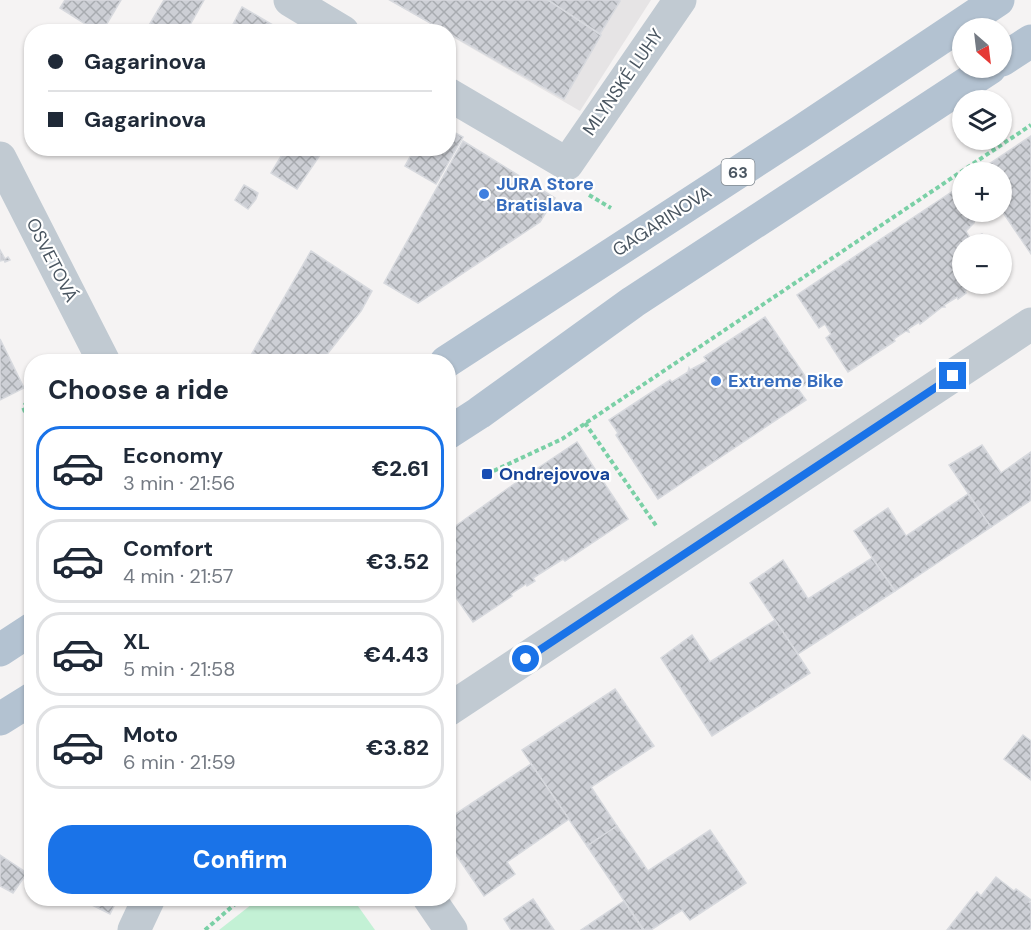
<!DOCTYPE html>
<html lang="en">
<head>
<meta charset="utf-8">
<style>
	:root { --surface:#fff; --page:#f2f2f3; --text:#1f2937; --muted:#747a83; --line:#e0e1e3; --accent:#1a73e8 }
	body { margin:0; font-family:"DM Sans",sans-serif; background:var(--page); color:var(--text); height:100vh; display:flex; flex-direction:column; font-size:22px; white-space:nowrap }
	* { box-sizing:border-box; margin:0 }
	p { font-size:20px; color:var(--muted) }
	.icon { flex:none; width:33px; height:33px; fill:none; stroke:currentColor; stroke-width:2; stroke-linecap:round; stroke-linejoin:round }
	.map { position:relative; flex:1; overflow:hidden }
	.details { position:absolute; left:24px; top:354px; width:432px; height:552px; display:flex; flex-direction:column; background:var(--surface); border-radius:24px; box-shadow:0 2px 4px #0004 }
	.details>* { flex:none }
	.top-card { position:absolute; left:24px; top:24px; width:432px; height:132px; border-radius:24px; box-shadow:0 2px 4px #0004; display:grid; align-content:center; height:132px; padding:0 24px; background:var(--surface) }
	.needle { width:39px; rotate:152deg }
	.buttons { position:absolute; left:952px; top:18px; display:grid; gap:12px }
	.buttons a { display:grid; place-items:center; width:60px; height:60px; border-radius:50%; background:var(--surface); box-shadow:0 2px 4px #0004; font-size:30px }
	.end { position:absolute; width:27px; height:27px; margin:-14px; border:8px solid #1a73e8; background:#fff; box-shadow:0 0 0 3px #fff }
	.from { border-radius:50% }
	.top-card b { display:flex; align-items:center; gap:21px; height:57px; font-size:22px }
	.top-card b+b { border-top:2px solid var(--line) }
	.top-card i { width:15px; height:15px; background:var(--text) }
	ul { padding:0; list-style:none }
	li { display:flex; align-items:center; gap:18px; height:84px; margin:0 12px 9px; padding:0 12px; border:3px solid var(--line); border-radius:24px }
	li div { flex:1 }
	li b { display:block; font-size:22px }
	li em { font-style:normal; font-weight:800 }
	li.current { border-color:var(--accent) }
	li>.icon { width:54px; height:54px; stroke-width:1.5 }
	h2 { padding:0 24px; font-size:27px; line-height:72px }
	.primary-button { display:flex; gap:12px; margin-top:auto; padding:12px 24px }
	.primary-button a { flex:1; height:69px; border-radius:24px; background:var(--accent); color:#fff; font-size:24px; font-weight:800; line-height:69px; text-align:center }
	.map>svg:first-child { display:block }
	.education { fill:#e6e4e5 }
	.park { fill:#c3f1d5 }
	.building { fill:url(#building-cross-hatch); stroke:#d7d9de; stroke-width:1.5 }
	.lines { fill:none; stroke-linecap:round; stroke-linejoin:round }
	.path { stroke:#7ad0a6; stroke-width:4; stroke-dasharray:4.5 3; stroke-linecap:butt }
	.street { stroke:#c1cad2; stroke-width:33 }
	.primary { stroke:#b3c2d1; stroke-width:33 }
	.route { stroke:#1a73e8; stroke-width:8 }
	.shop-dot { fill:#3f7fe0; stroke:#fff; stroke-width:2 }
	.transit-dot { fill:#1a4fb4; stroke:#fff; stroke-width:2 }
	.labels { text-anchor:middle; stroke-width:4.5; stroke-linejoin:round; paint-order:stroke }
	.shield { fill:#fff; stroke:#808990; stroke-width:1.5 }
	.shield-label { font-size:16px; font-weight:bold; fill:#4a5661 }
	.street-label { font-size:18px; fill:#4a5661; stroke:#fff }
	.shop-label { font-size:18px; font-weight:bold; fill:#366cbe; stroke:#fff; text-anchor:start }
	.transit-label { font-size:18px; font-weight:bold; fill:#164399; stroke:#fff; text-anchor:start }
</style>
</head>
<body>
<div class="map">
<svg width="1031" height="930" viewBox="0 0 1031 930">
	<defs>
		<pattern id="building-cross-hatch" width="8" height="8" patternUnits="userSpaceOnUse" patternTransform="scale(1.5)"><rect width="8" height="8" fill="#cdcfd5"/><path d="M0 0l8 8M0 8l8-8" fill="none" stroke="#a8abb0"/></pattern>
	</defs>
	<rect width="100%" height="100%" fill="#f5f3f3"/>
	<polygon class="education" points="388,0 651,0 580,111 449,35 448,32 443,31"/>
	<polygon class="park" points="260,898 353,899 375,930 219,930"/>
	<g class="building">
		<polygon points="65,0 121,0 102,32 98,32 60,8"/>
		<polygon points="164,0 204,0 186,32 145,32"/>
		<polygon points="390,0 548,0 601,35 564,99 448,33 448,32 446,32"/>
		<polygon points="548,0 619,0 620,1 600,34"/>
		<polygon points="242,7 273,25 270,32 229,32"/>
		<polygon points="448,129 463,137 436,184 405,166 415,148 448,148"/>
		<polygon points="1031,136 1031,254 1002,211 1002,172 977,172"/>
		<polygon points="463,141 555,198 540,222 418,303 384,283"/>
		<polygon points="286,148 309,148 320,155 297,189 271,173"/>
		<polygon points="244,185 258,193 256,199 248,209 235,200"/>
		<polygon points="953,191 957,200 963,200 963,212 976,212 974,223 966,231 971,240 982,234 989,244 963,244 963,284 975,284 965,291 966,293 958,299 957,297 944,305 945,307 942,307 920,324 919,322 908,329 909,332 906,331 894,339 895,341 848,372 826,338 831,334 825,324 819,328 797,295"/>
		<polygon points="0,250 5,259 8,257 10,260 5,262 4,260 0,261"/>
		<polygon points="311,251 372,291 361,311 321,362 247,362"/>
		<polygon points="765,317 809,382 798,389 806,400 658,499 616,435 618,433 609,420 670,380 672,382 688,372 689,368 690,370 707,361 704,357"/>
		<polygon points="0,339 24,388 0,400"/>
		<polygon points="577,442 628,519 565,561 563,559 533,578 535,581 527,586 526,584 511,594 512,596 473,622 448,586 448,533 457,525 514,484"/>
		<polygon points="982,445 1001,473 1031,452 1031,500 991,527 949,465"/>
		<polygon points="968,494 991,527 895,591 854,531 888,508 906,536"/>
		<polygon points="872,558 895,591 798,654 750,583 783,560 808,599"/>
		<polygon points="775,620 810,673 712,736 661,658 692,635 710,662"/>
		<polygon points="615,689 654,746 591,787 617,826 587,846 522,750"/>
		<polygon points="1023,735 1031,741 1031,780 1004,759"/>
		<polygon points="531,764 569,819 507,862 515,874 484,896 448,843 448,819"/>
		<polygon points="617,826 648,871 710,830 746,883 690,920 682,910 651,930 644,930 587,846"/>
		<polygon points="0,855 27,873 13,893 0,886"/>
		<polygon points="996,877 1014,891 1016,889 1031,900 1029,902 1031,903 1031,928 1029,930 947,930 977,892 981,896"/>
		<polygon points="78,898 118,898 110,914"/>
		<polygon points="533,899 554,930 511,930 504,919"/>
		<polygon points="624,901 643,930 581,930"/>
	</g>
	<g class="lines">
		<g class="path">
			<polyline points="589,195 611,208"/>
			<polyline points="32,396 23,407 32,429"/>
			<polyline points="585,423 657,527"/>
			<polyline points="487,474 562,439 1031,125"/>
			<polyline points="205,930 242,898"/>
		</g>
		<g class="street">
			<polyline points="290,0 343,32"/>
			<polyline points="448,94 567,164 680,0"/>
			<polyline points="0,158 104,362"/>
			<polyline points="448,710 1031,324"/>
			<polyline points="429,898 451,930"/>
			<polyline points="134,930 149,898"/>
		</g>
		<g class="primary">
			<polyline points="1002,60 1031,41"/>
			<polyline points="446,362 800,132 998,0"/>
			<polyline points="448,433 479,413 633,302 990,68"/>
			<polyline points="0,650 32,629"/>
			<polyline points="0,719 32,699"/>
		</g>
	</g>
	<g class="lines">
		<polyline class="route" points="526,659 953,376"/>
	</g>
	<g class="shop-dot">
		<circle cx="484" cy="194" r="6"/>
		<circle cx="716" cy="381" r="6"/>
	</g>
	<rect class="transit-dot" x="481" y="468" width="12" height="12" rx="3"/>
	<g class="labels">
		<rect class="shield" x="721.5" y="159" width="33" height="26" rx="4.5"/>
		<g class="shield-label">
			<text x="738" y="178">63</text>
		</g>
		<g class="street-label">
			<text transform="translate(623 82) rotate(-55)" y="6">MLYNSKÉ LUHY</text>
			<text transform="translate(662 221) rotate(-33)" y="6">GAGARINOVA</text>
			<text transform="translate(52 260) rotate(63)" y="6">OSVETOVÁ</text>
		</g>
		<g class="shop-label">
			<text x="496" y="190">JURA Store<tspan x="496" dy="21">Bratislava</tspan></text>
			<text x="728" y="387">Extreme Bike</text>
		</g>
		<g class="transit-label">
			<text x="499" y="480">Ondrejovova</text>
		</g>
	</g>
</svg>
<div class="buttons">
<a><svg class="needle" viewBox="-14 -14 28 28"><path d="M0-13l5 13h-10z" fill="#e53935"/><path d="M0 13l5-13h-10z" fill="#747a83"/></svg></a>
<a><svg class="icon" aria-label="layers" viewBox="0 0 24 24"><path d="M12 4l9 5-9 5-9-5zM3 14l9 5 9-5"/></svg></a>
<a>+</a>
<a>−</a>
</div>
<i class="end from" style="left:526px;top:659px"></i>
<i class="end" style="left:953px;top:376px"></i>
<div class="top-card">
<b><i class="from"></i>Gagarinova</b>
<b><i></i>Gagarinova</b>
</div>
<section class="details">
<h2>Choose a ride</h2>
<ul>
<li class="current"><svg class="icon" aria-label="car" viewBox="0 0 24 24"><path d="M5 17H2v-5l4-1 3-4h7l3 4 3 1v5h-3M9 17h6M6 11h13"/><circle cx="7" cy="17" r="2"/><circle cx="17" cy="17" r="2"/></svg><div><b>Economy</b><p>3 min · 21:56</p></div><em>€2.61</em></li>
<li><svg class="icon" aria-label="car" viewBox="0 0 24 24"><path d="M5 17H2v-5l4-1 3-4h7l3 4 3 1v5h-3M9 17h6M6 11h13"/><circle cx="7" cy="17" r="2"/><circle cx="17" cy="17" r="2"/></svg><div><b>Comfort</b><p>4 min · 21:57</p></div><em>€3.52</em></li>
<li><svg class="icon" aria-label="car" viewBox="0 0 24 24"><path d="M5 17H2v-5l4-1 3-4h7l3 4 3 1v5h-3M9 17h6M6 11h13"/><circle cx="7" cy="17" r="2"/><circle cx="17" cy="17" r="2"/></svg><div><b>XL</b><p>5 min · 21:58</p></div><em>€4.43</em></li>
<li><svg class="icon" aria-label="car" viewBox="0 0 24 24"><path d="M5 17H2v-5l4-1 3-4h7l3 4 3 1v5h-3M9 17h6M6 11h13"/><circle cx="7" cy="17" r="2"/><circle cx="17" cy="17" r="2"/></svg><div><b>Moto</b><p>6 min · 21:59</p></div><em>€3.82</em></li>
</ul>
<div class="primary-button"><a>Confirm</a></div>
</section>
</div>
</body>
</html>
